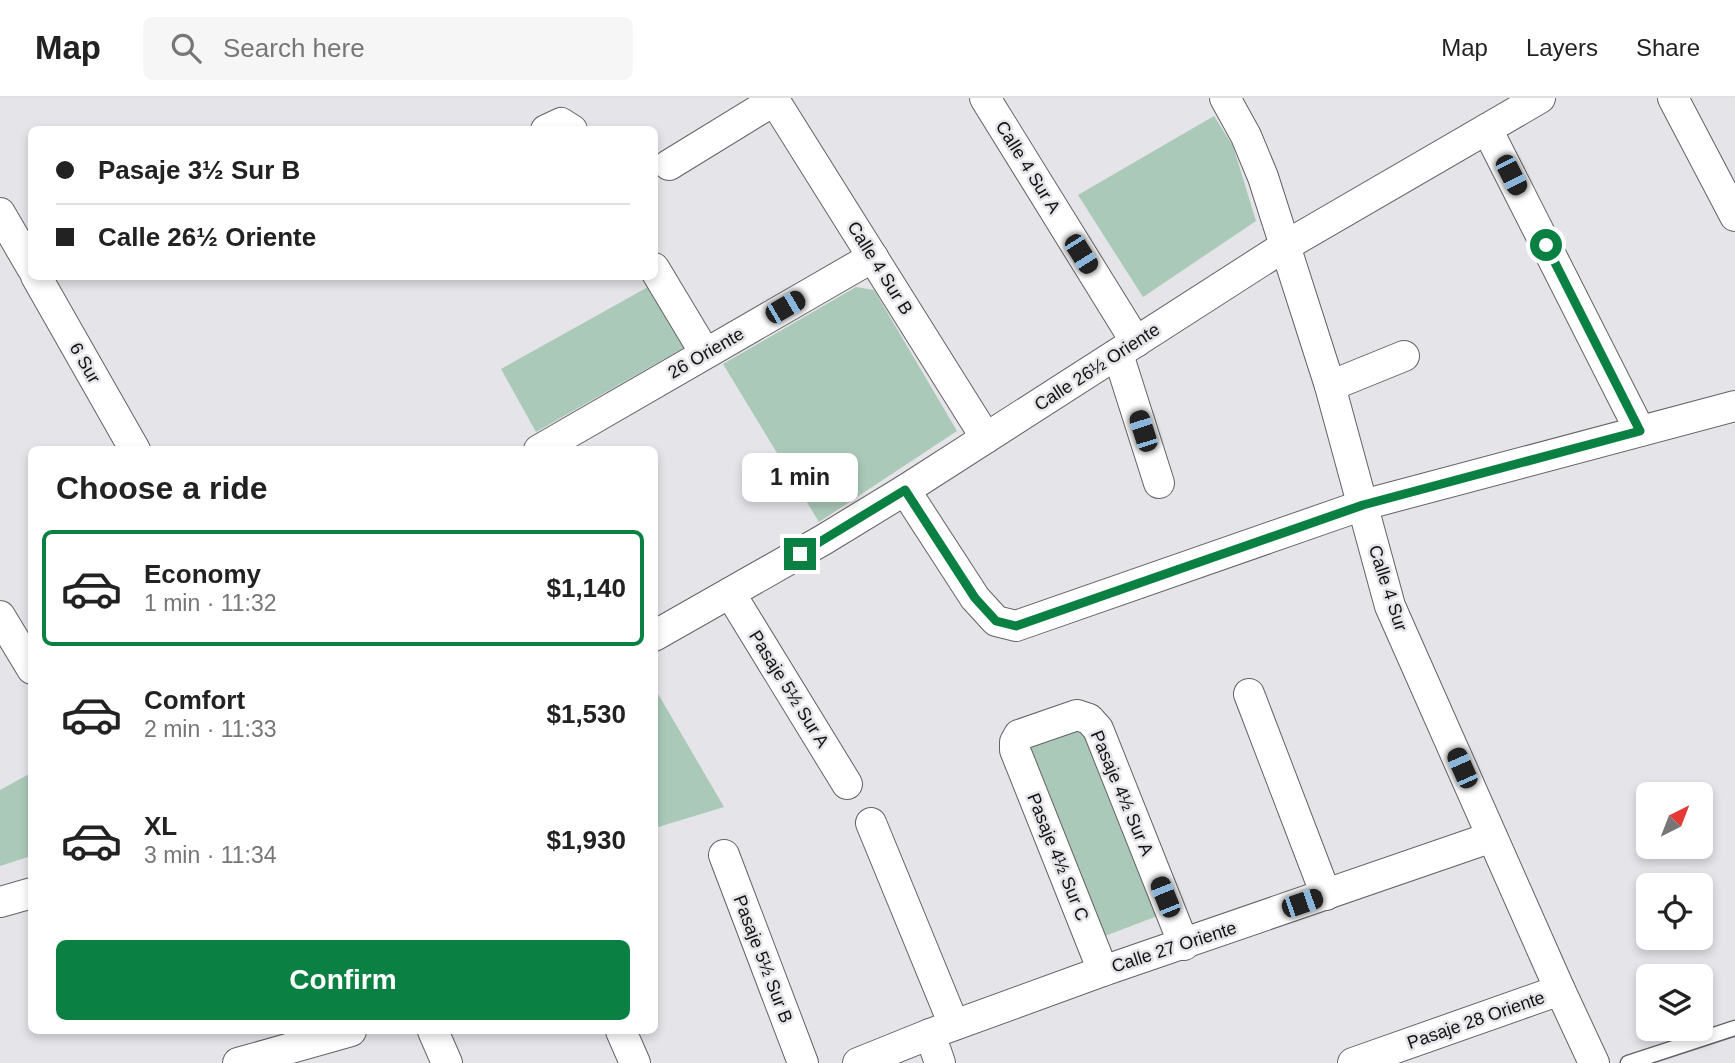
<!DOCTYPE html>
<html lang="en">
<head>
<meta charset="utf-8">
<style>
	:root { --surface:#fff; --page:#f6f6f6; --text:#222; --muted:#767676; --line:#e0e0e0; --accent:#0b8043 }
	body { margin:0; font-family:Arial,sans-serif; background:var(--page); color:var(--text); height:100vh; display:flex; flex-direction:column; font-size:26px; white-space:nowrap }
	* { box-sizing:border-box; margin:0 }
	p { font-size:23px; color:var(--muted) }
	.icon { flex:none; width:38px; height:38px; fill:none; stroke:currentColor; stroke-width:2; stroke-linecap:round; stroke-linejoin:round }
	.map { position:relative; flex:1; overflow:hidden }
	.side { position:absolute; left:28px; top:348px; width:630px; height:588px; display:flex; flex-direction:column; background:var(--surface); border-radius:10px; box-shadow:0 4px 10px #0003 }
	.side>* { flex:none }
	.top-card { position:absolute; left:28px; top:28px; width:630px; height:154px; border-radius:10px; box-shadow:0 4px 10px #0003; display:grid; align-content:center; height:154px; padding:0 28px; background:var(--surface) }
	.needle { width:46px; rotate:42deg }
	.fabs { position:absolute; left:1636px; top:684px; display:grid; gap:14px }
	.fabs a { display:grid; place-items:center; width:77px; height:77px; border-radius:10px; background:var(--surface); box-shadow:0 4px 10px #0003; font-size:35px }
	.end { position:absolute; width:32px; height:32px; margin:-16px; border:9px solid #0b8043; background:#fff; box-shadow:0 0 0 4px #fff }
	.from { border-radius:50% }
	.bubble { position:absolute; height:49px; border-radius:10px; background:var(--surface); box-shadow:0 4px 10px #0003; font-size:23px; font-weight:700; line-height:49px; text-align:center }
	.car { position:absolute; width:21px; height:42px; margin:-21px -10px; border-radius:9px; box-shadow:0 0 5px 2px #0007; background:linear-gradient(#222 24%,#8ab4d8 0 40%,#222 0 76%,#8ab4d8 0 86%,#222 0) }
	.top-card b { display:flex; align-items:center; gap:24px; height:66px; font-size:26px }
	.top-card b+b { border-top:2px solid var(--line) }
	.top-card i { width:18px; height:18px; background:var(--text) }
	ul { padding:0; list-style:none }
	li { display:flex; align-items:center; gap:21px; height:116px; margin:0 14px 10px; padding:0 14px; border:4px solid transparent; border-radius:10px }
	li div { flex:1 }
	li b { display:block; font-size:26px }
	li em { font-style:normal; font-weight:700 }
	li.current { border-color:var(--accent) }
	li>.icon { width:63px; height:63px; stroke-width:1.5 }
	h2 { padding:0 28px; font-size:32px; line-height:84px }
	.action { display:flex; gap:14px; margin-top:auto; padding:14px 28px }
	.action a { flex:1; height:80px; border-radius:10px; background:var(--accent); color:#fff; font-size:28px; font-weight:700; line-height:80px; text-align:center }
	header { display:flex; align-items:center; gap:42px; box-sizing:border-box; height:98px; padding:0 35px; background:var(--surface); border-bottom:2px solid var(--line) }
	header strong { font-size:33px }
	nav { display:flex; gap:38px; margin-inline-start:auto; font-size:24px }
	.search { width:490px; height:63px; background:var(--page); display:flex; align-items:center; gap:18px; box-sizing:border-box; padding:0 24px; border-radius:10px; color:var(--muted); font-size:26px }
	.map>svg:first-child { display:block }
	.green { fill:#abc9b8 }
	.lines { fill:none; stroke-linecap:round; stroke-linejoin:round }
	.lane-casing { stroke:#636266; stroke-width:17 }
	.street-casing { stroke:#636266; stroke-width:32 }
	.lane { stroke:#fff; stroke-width:14 }
	.street { stroke:#fff; stroke-width:30 }
	.route { stroke:#0b8043; stroke-width:9 }
	.labels { text-anchor:middle; stroke-width:5; stroke-linejoin:round; paint-order:stroke }
	.street-label { font-size:18px; fill:#121213; stroke:#e5e4e8 }
</style>
</head>
<body>
<header>
<strong>Map</strong>
<div class="search"><svg class="icon" aria-label="search" viewBox="0 0 24 24"><circle cx="10" cy="10" r="6"/><path d="M15 15l6 6"/></svg>Search here</div>
<nav><a>Map</a><a>Layers</a><a>Share</a></nav>
</header>
<div class="map">
<svg width="1735" height="965" viewBox="0 0 1735 965">
	<rect width="100%" height="100%" fill="#e5e4e8"/>
	<g class="green">
		<polygon points="1214,18 1233,48 1256,123 1143,199 1078,97"/>
		<polygon points="648,189 685,249 536,334 501,271"/>
		<polygon points="856,189 874,192 957,333 819,424 723,266"/>
		<polygon points="654,589 724,709 655,730 654,730"/>
		<polygon points="1085,616 1160,817 1097,841 1018,640"/>
		<polygon points="31,675 31,758 0,768 0,692"/>
	</g>
	<g class="lines">
		<g class="lane-casing">
			<polyline id="lane" points="1628,965 1735,930"/>
		</g>
		<g class="street-casing">
			<g id="street">
				<polyline points="773,0 986,340"/>
				<polyline points="985,0 1136,244"/>
				<polyline points="1225,0 1246,38 1263,79 1330,288 1390,508 1560,892 1594,965"/>
				<polyline points="1673,0 1735,118"/>
				<polyline points="1487,31 1640,333"/>
				<polyline points="546,32 561,25 572,32"/>
				<polyline points="669,67 775,2"/>
				<polyline points="0,115 32,170"/>
				<polyline points="654,170 705,255"/>
				<polyline points="36,178 135,352"/>
				<polyline points="1118,256 1159,385"/>
				<polyline points="1330,288 1404,258"/>
				<polyline points="539,352 873,159"/>
				<polyline points="905,392 975,500 996,523 1016,528 1363,407 1735,308"/>
				<polyline points="730,495 847,686"/>
				<polyline points="0,518 32,571"/>
				<polyline points="654,538 823,442 905,392 1285,148 1540,0"/>
				<polyline points="1249,596 1326,797"/>
				<polyline points="871,725 954,927"/>
				<polyline points="724,757 803,965"/>
				<polyline points="0,804 32,795"/>
				<polyline points="1103,873 1015,652 1015,644 1019,637 1077,617 1089,621 1098,631 1184,847"/>
				<polyline points="433,933 447,965"/>
				<polyline points="621,933 635,965"/>
				<polyline points="930,936 940,965"/>
				<polyline points="238,965 351,933"/>
				<polyline points="858,965 930,936 1103,873 1492,739"/>
				<polyline points="1353,965 1560,892"/>
			</g>
		</g>
		<use href="#lane" class="lane"/>
		<use href="#street" class="street"/>
	</g>
	<g class="lines">
		<polyline class="route" points="800,456 905,392 975,500 996,523 1016,528 1363,407 1640,333 1546,147"/>
	</g>
	<g class="labels">
		<g class="street-label">
			<text transform="translate(1028 69) rotate(58)" y="6">Calle 4 Sur A</text>
			<text transform="translate(880 170) rotate(58)" y="6">Calle 4 Sur B</text>
			<text transform="translate(706 255) rotate(-30)" y="6">26 Oriente</text>
			<text transform="translate(85 265) rotate(60)" y="6">6 Sur</text>
			<text transform="translate(1097 269) rotate(-33)" y="6">Calle 26½ Oriente</text>
			<text transform="translate(1388 490) rotate(72)" y="6">Calle 4 Sur</text>
			<text transform="translate(789 591) rotate(58)" y="6">Pasaje 5½ Sur A</text>
			<text transform="translate(1122 695) rotate(67)" y="6">Pasaje 4½ Sur A</text>
			<text transform="translate(1058 759) rotate(68)" y="6">Pasaje 4½ Sur C</text>
			<text transform="translate(1174 849) rotate(-18)" y="6">Calle 27 Oriente</text>
			<text transform="translate(763 861) rotate(69)" y="6">Pasaje 5½ Sur B</text>
			<text transform="translate(1476 922) rotate(-19)" y="6">Pasaje 28 Oriente</text>
		</g>
	</g>
</svg>
<div class="fabs">
<a><svg class="needle" viewBox="-14 -14 28 28"><path d="M0-13l5 13h-10z" fill="#e53935"/><path d="M0 13l5-13h-10z" fill="#767676"/></svg></a>
<a><svg class="icon" aria-label="locate" viewBox="0 0 24 24"><circle cx="12" cy="12" r="6"/><path d="M12 2v4M12 18v4M2 12h4M18 12h4"/></svg></a>
<a><svg class="icon" aria-label="layers" viewBox="0 0 24 24"><path d="M12 4l9 5-9 5-9-5zM3 14l9 5 9-5"/></svg></a>
</div>
<i class="end from" style="left:1546px;top:147px"></i>
<i class="end" style="left:800px;top:456px"></i>
<div class="bubble" style="left:742px;top:355px;width:116px">1 min</div>
<i class="car" style="left:1511px;top:77px;rotate:153deg"></i>
<i class="car" style="left:1081px;top:156px;rotate:148deg"></i>
<i class="car" style="left:785px;top:209px;rotate:60deg"></i>
<i class="car" style="left:1143px;top:333px;rotate:342deg"></i>
<i class="car" style="left:1462px;top:670px;rotate:336deg"></i>
<i class="car" style="left:1165px;top:799px;rotate:338deg"></i>
<i class="car" style="left:1302px;top:805px;rotate:71deg"></i>
<div class="top-card">
<b><i class="from"></i>Pasaje 3½ Sur B</b>
<b><i></i>Calle 26½ Oriente</b>
</div>
<section class="side">
<h2>Choose a ride</h2>
<ul>
<li class="current"><svg class="icon" aria-label="car" viewBox="0 0 24 24"><path d="M5 17H2v-5l4-1 3-4h7l3 4 3 1v5h-3M9 17h6M6 11h13"/><circle cx="7" cy="17" r="2"/><circle cx="17" cy="17" r="2"/></svg><div><b>Economy</b><p>1 min · 11:32</p></div><em>$1,140</em></li>
<li><svg class="icon" aria-label="car" viewBox="0 0 24 24"><path d="M5 17H2v-5l4-1 3-4h7l3 4 3 1v5h-3M9 17h6M6 11h13"/><circle cx="7" cy="17" r="2"/><circle cx="17" cy="17" r="2"/></svg><div><b>Comfort</b><p>2 min · 11:33</p></div><em>$1,530</em></li>
<li><svg class="icon" aria-label="car" viewBox="0 0 24 24"><path d="M5 17H2v-5l4-1 3-4h7l3 4 3 1v5h-3M9 17h6M6 11h13"/><circle cx="7" cy="17" r="2"/><circle cx="17" cy="17" r="2"/></svg><div><b>XL</b><p>3 min · 11:34</p></div><em>$1,930</em></li>
</ul>
<div class="action"><a>Confirm</a></div>
</section>
</div>
</body>
</html>
